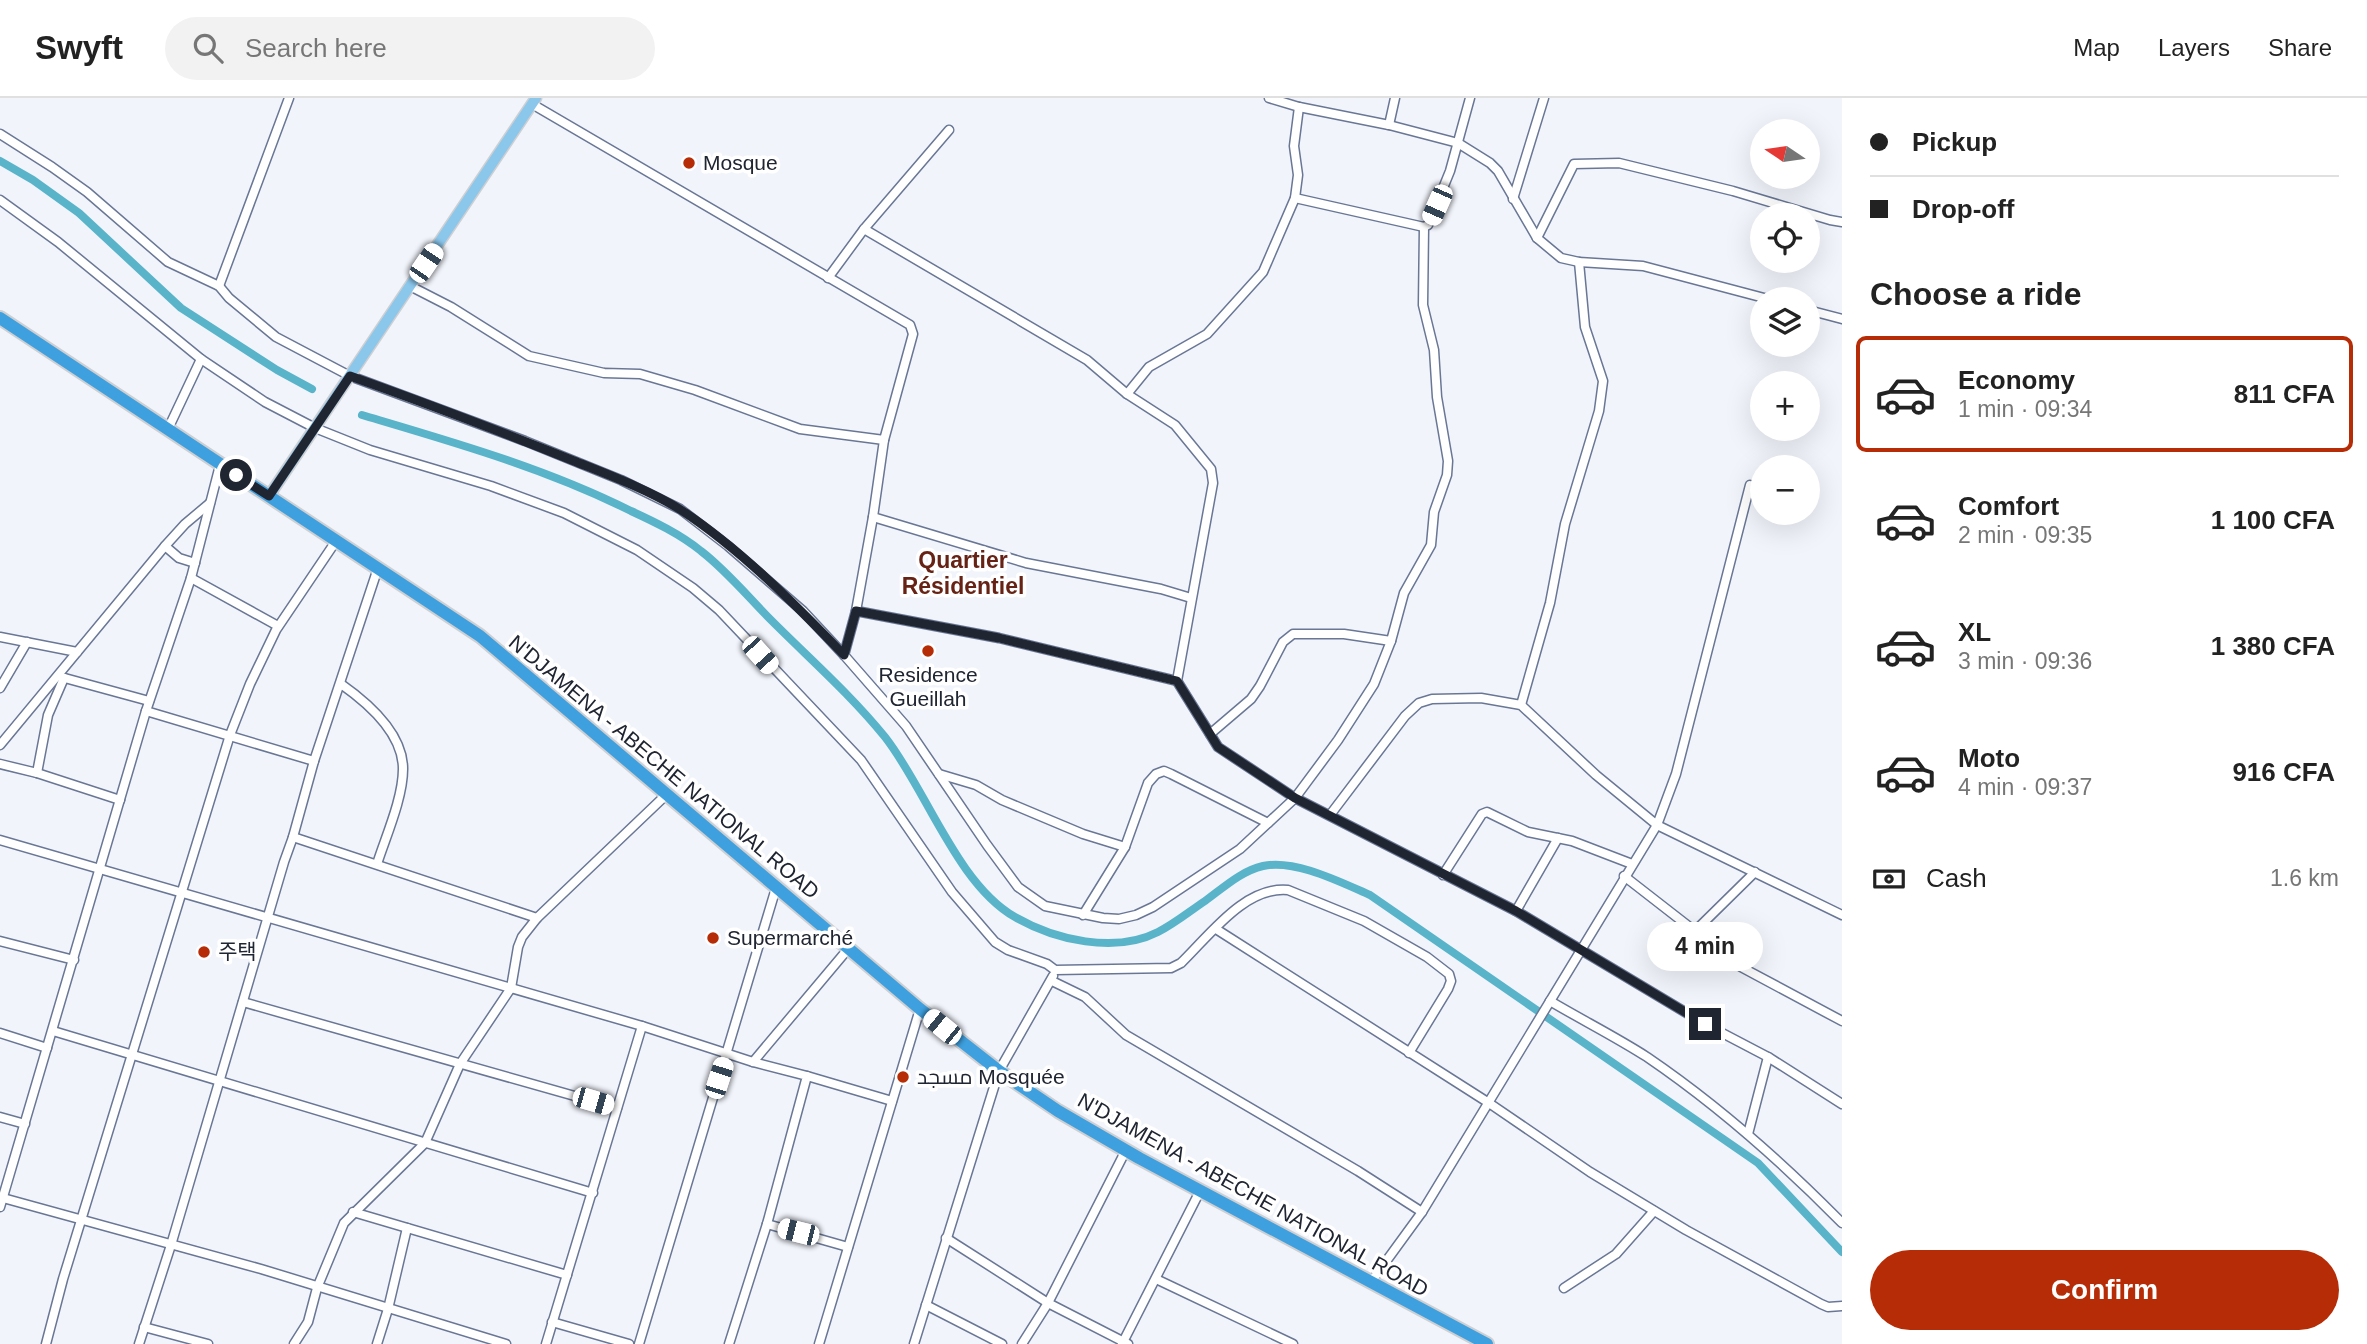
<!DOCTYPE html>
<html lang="en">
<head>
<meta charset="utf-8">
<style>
	:root { --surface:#fff; --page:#f2f2f2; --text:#222; --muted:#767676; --line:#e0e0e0; --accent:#b62c06 }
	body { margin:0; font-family:Arial,Cairo,"Noto Sans KR",sans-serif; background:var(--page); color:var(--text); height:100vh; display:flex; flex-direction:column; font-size:26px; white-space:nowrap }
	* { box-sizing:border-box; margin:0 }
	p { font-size:23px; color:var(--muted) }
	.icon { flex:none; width:38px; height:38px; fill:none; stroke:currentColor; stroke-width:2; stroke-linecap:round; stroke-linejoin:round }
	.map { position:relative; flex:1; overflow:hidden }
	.details { display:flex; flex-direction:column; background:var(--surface); width:525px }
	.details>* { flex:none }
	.banner { display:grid; align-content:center; height:154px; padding:0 28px; background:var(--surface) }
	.needle { width:46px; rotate:283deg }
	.fabs { position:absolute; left:1750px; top:21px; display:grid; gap:14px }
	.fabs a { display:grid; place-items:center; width:70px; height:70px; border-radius:50%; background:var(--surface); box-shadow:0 7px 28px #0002; font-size:35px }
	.end { position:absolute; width:32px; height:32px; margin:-16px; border:9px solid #202532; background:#fff; box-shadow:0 0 0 4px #fff }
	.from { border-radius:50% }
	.bubble { position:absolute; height:49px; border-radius:24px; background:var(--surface); box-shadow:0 7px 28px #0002; font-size:23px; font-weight:700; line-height:49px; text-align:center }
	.car { position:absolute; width:21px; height:42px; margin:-21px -10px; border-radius:9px; box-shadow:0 0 5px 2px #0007; background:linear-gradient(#fff 24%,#345 0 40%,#fff 0 76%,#345 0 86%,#fff 0) }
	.banner b { display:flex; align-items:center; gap:24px; height:66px; font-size:26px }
	.banner b+b { border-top:2px solid var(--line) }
	.banner i { width:18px; height:18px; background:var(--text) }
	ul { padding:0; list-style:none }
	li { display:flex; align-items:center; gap:21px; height:116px; margin:0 14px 10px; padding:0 14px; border:4px solid transparent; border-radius:10px }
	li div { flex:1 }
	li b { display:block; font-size:26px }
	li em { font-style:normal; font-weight:700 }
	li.on { border-color:var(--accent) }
	li>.icon { width:63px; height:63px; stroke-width:1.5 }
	h2 { padding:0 28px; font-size:32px; line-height:84px }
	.pay { display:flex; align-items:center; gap:18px; height:77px; padding:0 28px; font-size:26px }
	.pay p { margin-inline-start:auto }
	.primary-button { display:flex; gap:14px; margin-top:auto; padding:14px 28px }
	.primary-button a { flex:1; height:80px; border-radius:42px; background:var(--accent); color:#fff; font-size:28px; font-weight:700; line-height:80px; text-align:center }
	header { display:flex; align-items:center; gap:42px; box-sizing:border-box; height:98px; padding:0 35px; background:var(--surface); border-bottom:2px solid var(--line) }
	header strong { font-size:33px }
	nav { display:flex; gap:38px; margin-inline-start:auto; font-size:24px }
	.search { width:490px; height:63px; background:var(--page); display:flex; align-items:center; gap:18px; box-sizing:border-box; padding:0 24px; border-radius:38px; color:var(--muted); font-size:26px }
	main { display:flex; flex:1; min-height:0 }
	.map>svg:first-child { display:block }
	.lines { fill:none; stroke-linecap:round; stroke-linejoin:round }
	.canal { stroke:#59b4c9; stroke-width:8 }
	.minor-casing { stroke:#697795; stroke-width:11 }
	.major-casing { stroke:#cecfd2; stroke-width:13 }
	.highway-casing { stroke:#cecfd2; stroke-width:16 }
	.minor { stroke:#fff; stroke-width:8 }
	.major { stroke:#8bc6eb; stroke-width:10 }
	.highway { stroke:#3ea0de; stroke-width:12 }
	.route { stroke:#202532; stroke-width:9 }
	.poi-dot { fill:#b62c06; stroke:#fff; stroke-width:2.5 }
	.labels { text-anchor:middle; stroke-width:7; stroke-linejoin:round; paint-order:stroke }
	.poi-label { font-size:21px; fill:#202532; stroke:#fff; text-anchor:start }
	.street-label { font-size:21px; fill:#202532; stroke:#fff }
	.neighbourhood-label { font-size:23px; font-weight:bold; fill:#662315; stroke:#fff }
</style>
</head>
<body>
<header>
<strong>Swyft</strong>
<div class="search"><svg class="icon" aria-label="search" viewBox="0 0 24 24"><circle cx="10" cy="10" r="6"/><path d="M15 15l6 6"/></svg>Search here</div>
<nav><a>Map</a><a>Layers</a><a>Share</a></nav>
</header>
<main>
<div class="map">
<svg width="1842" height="1246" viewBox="0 0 1842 1246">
	<rect width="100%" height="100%" fill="#f1f4fb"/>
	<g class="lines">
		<g class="canal">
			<polyline points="0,63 33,82 79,115 181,210 277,272 312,291"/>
			<path d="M 362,317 C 453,344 545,370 631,413 C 655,424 680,436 701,453 C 727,473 749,500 772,523 C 810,561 851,597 885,639 C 926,691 957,786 1015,819 C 1055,842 1115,856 1158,834 C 1174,826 1190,813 1205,803 C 1223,790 1241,773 1263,768 C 1295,761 1340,784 1370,797 L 1758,1065 L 1842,1154"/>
		</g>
		<g class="minor-casing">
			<g id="minor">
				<polyline points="1269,0 1299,9 1389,27 1458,45 1490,65 1498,73 1537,140 1561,160 1579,164 1643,168 1768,201"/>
				<polyline points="532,6 910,227 913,236 884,342 873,419 1026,465 1161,491 1191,500"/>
				<polyline points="1389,27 1395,0"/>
				<polyline points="0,36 52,69 87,94 168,164 219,188 229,200 276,239 350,278 525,343 621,382 680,411 728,448 803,513 844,557 906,628 987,747 1018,789 1045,808 1103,820 1119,821 1136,817 1153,809 1240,751 1295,700 1338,642 1374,586 1391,543 1404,495 1431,447 1434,414 1447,377 1448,363 1437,299 1434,252 1423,207 1424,129 1428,127 1450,73 1470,0"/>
				<polyline points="1295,100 1424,129"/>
				<polyline points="1513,101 1544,0"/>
				<path d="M 0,102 L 58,144 L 201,261 L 265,304 L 315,330 L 370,352 L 491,388 L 564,415 L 637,452 L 693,490 L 719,512 L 861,662 L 952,794 L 995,844 L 1008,852 L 1047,866 L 1055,872 L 1171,870 L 1181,865 C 1210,837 1245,788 1288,792 L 1364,823 L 1427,859 L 1449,876 L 1451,883 L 1448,891 L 1409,955"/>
				<polyline points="864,131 1087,262 1127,296 1175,327 1211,371 1213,385 1177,583 1218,649 1295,700 1516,813 1705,926 1768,959 1842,1006"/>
				<polyline points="1537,140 1574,66 1619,65 1733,93 1830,122 1842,124"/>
				<polyline points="828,180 864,131 949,32"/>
				<polyline points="219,188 289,0"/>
				<polyline points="410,188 451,209 529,258 604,275 640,276 695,292 800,331 884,342"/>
				<polyline points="1808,212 1842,221"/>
				<polyline points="1127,296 1149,269 1207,236 1263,174 1295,100 1298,77 1294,48 1299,9"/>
				<polyline points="168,331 201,261"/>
				<polyline points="165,448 179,460 195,465"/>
				<polyline points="191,480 278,528"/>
				<polyline points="856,513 999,540 1177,583"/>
				<polyline points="0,539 77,554"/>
				<polyline points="844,557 856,513 873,419"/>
				<polyline points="61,579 149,603"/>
				<path d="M 341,586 C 368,605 403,635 403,671 C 403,700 386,738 377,766"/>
				<polyline points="0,590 27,544"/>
				<polyline points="1521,607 1550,505 1565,426 1599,313 1603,283 1585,229 1579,164"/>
				<polyline points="146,613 314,663"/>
				<polyline points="1210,636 1251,601 1260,588 1283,544 1293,536 1344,536 1391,543"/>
				<polyline points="0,647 165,448 185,426 210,405"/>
				<polyline points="0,666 37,675 48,617 64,580"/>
				<polyline points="37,675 120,702"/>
				<polyline points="939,676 976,687 1002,702 1083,736 1125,749"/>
				<polyline points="1330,717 1405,618 1419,605 1432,601 1481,600 1521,607 1596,677 1657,727 1842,817"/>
				<polyline points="293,739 537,820"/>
				<polyline points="0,742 642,928 753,964 807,978 767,1126 729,1246"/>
				<polyline points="1443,777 1482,716 1487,714 1528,734 1572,743 1632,766"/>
				<polyline points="1624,778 1741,869 1842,923"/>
				<polyline points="1516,813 1558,740"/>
				<polyline points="1083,817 1125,749 1148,685 1156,676 1164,673 1171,676 1268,725"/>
				<polyline points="1216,831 1489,1005 1590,1074 1686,1132 1821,1206 1828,1209 1842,1208"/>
				<polyline points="1695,833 1755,774"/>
				<polyline points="0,843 74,862"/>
				<polyline points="1052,883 1085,899 1126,937 1358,1073 1422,1114"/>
				<path d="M 1550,903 C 1582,922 1616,939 1647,959 C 1719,1008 1782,1064 1842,1125"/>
				<polyline points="243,904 617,1010"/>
				<polyline points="53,933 593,1095"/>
				<polyline points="0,935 47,950"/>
				<polyline points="753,964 848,851"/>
				<polyline points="807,978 892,1003"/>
				<polyline points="0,1019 25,1026"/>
				<polyline points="1748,1036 1768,959"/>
				<polyline points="3,1100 261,1171 506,1246"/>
				<polyline points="0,1109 146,613 191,480 220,367"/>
				<polyline points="353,1114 567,1177"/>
				<polyline points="767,1126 848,1149"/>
				<polyline points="946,1140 1048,1205 1128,1246"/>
				<polyline points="1156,1181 1293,1246"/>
				<polyline points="1371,1184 1422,1114 1657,727 1676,676 1750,387"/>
				<polyline points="1564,1190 1616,1156 1654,1113"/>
				<polyline points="926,1207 1002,1246"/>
				<polyline points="552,1224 629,1246"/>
				<polyline points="144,1229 208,1246"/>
				<polyline points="46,1246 63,1181 230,637 250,586 276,532 336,443"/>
				<polyline points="139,1246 171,1147 284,764 293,739 314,663 378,470"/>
				<polyline points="294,1246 308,1224 317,1190 344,1125 425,1045 460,966 511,890 518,849 522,839 537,820 667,696"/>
				<polyline points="377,1246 388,1211 407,1130"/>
				<polyline points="546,1246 642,928"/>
				<polyline points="639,1246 776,790"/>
				<polyline points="819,1246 920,911"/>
				<polyline points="914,1246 999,973 1053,878"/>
				<polyline points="1022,1246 1048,1205 1126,1052"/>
				<polyline points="1122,1246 1200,1093"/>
			</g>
		</g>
		<g class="major-casing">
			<polyline id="major" points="269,398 536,0"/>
		</g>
		<g class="highway-casing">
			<polyline id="highway" points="0,220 480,538 920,911 999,973 1058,1013 1139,1060 1487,1246"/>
		</g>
		<use href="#minor" class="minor"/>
		<use href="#major" class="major"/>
		<use href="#highway" class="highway"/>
	</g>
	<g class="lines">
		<path class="route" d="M 236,377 L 269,398 L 350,278 C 425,305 500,333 574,363 C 609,377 649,392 681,412 C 739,450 796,507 844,557 L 856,513 L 999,540 L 1177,583 L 1218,649 L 1295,700 L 1516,813 L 1705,926"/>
	</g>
	<g class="poi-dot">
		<circle cx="689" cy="65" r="7"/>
		<circle cx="928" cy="553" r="7"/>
		<circle cx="713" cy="840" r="7"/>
		<circle cx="204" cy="854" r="7"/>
		<circle cx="903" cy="979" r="7"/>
	</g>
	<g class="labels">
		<g class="poi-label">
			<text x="703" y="72">Mosque</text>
			<text x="928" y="584" text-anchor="middle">Residence<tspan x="928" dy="24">Gueillah</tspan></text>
			<text x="727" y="847">Supermarché</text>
			<text x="218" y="861">주택</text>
			<text x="917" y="986">مسجد Mosquée</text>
		</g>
		<g class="street-label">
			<text transform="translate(664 669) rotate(40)" y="7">N'DJAMENA - ABECHE NATIONAL ROAD</text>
			<text transform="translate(1253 1097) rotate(29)" y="7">N'DJAMENA - ABECHE NATIONAL ROAD</text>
		</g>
		<g class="neighbourhood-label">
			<text x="963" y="470">Quartier<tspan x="963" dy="26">Résidentiel</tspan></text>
		</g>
	</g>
</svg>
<div class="fabs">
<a><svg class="needle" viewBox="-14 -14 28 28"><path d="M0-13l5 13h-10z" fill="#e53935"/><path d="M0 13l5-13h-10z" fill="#767676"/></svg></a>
<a><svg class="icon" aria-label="locate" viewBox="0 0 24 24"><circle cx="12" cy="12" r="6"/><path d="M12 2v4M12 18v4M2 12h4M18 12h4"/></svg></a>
<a><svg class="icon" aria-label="layers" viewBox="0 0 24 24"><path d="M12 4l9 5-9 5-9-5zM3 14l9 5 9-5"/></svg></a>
<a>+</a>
<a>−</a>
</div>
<i class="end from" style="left:236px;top:377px"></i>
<i class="end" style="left:1705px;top:926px"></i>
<div class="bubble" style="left:1647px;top:824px;width:116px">4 min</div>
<i class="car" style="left:1437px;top:107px;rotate:204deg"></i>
<i class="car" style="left:426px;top:165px;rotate:34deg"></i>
<i class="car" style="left:760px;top:557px;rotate:138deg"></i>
<i class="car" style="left:942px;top:929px;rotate:309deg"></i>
<i class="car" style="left:719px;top:980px;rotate:18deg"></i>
<i class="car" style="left:593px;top:1003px;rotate:106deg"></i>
<i class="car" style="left:798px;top:1134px;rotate:284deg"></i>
</div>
<section class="details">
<div class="banner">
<b><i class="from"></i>Pickup</b>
<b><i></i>Drop-off</b>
</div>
<h2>Choose a ride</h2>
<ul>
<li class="on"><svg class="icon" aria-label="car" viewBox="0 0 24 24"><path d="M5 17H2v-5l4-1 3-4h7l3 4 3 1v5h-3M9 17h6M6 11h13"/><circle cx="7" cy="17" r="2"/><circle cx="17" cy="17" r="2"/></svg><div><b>Economy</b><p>1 min · 09:34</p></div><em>811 CFA</em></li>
<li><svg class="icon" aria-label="car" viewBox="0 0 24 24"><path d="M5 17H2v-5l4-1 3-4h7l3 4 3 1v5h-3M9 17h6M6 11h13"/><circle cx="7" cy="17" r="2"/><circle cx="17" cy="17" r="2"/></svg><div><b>Comfort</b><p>2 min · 09:35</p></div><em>1 100 CFA</em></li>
<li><svg class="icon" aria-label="car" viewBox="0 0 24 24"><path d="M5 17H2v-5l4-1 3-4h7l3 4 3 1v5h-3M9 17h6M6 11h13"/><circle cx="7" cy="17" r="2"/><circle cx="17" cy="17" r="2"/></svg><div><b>XL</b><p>3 min · 09:36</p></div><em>1 380 CFA</em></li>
<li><svg class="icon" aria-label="car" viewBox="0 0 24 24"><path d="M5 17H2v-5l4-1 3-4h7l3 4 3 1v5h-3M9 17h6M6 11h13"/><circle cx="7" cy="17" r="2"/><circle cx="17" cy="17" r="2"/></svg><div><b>Moto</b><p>4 min · 09:37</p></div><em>916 CFA</em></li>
</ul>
<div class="pay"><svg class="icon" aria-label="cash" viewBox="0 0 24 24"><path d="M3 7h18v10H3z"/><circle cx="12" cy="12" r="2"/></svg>Cash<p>1.6 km</p></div>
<div class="primary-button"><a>Confirm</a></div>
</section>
</main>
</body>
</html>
